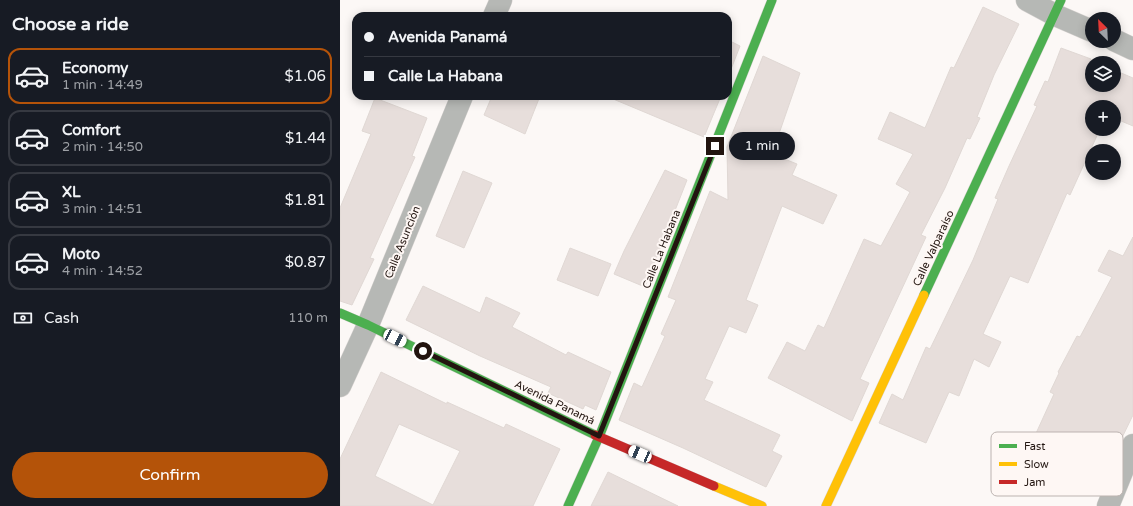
<!DOCTYPE html>
<html lang="en">
<head>
<meta charset="utf-8">
<style>
	:root { --surface:#171b24; --page:#20242c; --text:#f1f3f6; --muted:#9ea1a6; --line:#363941; --accent:#b45309 }
	body { margin:0; font-family:"Varela Round",sans-serif; background:var(--page); color:var(--text); height:100vh; display:flex; flex-direction:column; font-size:15px; white-space:nowrap }
	* { box-sizing:border-box; margin:0 }
	p { font-size:13px; color:var(--muted) }
	.icon { flex:none; width:22px; height:22px; fill:none; stroke:currentColor; stroke-width:2; stroke-linecap:round; stroke-linejoin:round }
	.map { position:relative; flex:1; overflow:hidden }
	.drawer { display:flex; flex-direction:column; background:var(--surface); width:340px }
	.drawer>* { flex:none }
	.banner { position:absolute; left:12px; top:12px; width:380px; height:88px; border-radius:12px; box-shadow:0 2px 10px #0003; display:grid; align-content:center; height:88px; padding:0 12px; background:var(--surface) }
	.needle { width:26px; rotate:336deg }
	.controls { position:absolute; left:745px; top:12px; display:grid; gap:8px }
	.controls a { display:grid; place-items:center; width:36px; height:36px; border-radius:50%; background:var(--surface); box-shadow:0 2px 10px #0003; font-size:20px }
	.end { position:absolute; width:18px; height:18px; margin:-9px; border:5px solid #221510; background:#fff; box-shadow:0 0 0 2px #fff }
	.from { border-radius:50% }
	.bubble { position:absolute; height:28px; border-radius:14px; background:var(--surface); box-shadow:0 2px 10px #0003; font-size:13px; font-weight:600; line-height:28px; text-align:center }
	.car { position:absolute; width:12px; height:24px; margin:-12px -6px; border-radius:5px; box-shadow:0 0 3px 1px #0007; background:linear-gradient(#fff 24%,#345 0 40%,#fff 0 76%,#345 0 86%,#fff 0) }
	.banner b { display:flex; align-items:center; gap:14px; height:38px; font-size:15px }
	.banner b+b { border-top:1px solid var(--line) }
	.banner i { width:10px; height:10px; background:var(--text) }
	ul { padding:0; list-style:none }
	li { display:flex; align-items:center; gap:12px; height:56px; margin:0 8px 6px; padding:0 4px; border:2px solid var(--line); border-radius:12px }
	li div { flex:1 }
	li b { display:block; font-size:15px }
	li em { font-style:normal; font-weight:600 }
	li.on { border-color:var(--accent) }
	li>.icon { width:36px; height:36px; stroke-width:1.5 }
	h2 { padding:0 12px; font-size:18px; line-height:48px }
	.pay { display:flex; align-items:center; gap:10px; height:44px; padding:0 12px; font-size:15px }
	.pay p { margin-inline-start:auto }
	.button { display:flex; gap:8px; margin-top:auto; padding:8px 12px }
	.button a { flex:1; height:46px; border-radius:24px; background:var(--accent); color:#fff; font-size:16px; font-weight:600; line-height:46px; text-align:center }
	main { display:flex; flex:1; min-height:0 }
	.map>svg:first-child { display:block }
	.building { fill:#e7dedb; stroke:#e0d8d4; fill-rule:evenodd }
	.lines { fill:none; stroke-linecap:round; stroke-linejoin:round }
	.street-casing { stroke:#d8d4d2; stroke-width:23 }
	.fast-casing { stroke:#d8d4d2; stroke-width:10 }
	.slow-casing { stroke:#d8d4d2; stroke-width:10 }
	.jam-casing { stroke:#d8d4d2; stroke-width:10 }
	.street { stroke:#b6b8b5; stroke-width:22 }
	.fast { stroke:#4caf50; stroke-width:9 }
	.slow { stroke:#ffc107; stroke-width:9 }
	.jam { stroke:#c62828; stroke-width:9 }
	.route { stroke:#221510; stroke-width:5 }
	.labels { text-anchor:middle; stroke-width:4; stroke-linejoin:round; paint-order:stroke }
	.street-label { font-size:11px; fill:#221510; stroke:#fef7f4 }
	.key { fill:#fef7f4; stroke:#bcb3b0; stroke-width:1 }
	.key-label { font-size:11px; fill:#221510 }
</style>
</head>
<body>
<main>
<section class="drawer">
<h2>Choose a ride</h2>
<ul>
<li class="on"><svg class="icon" aria-label="car" viewBox="0 0 24 24"><path d="M5 17H2v-5l4-1 3-4h7l3 4 3 1v5h-3M9 17h6M6 11h13"/><circle cx="7" cy="17" r="2"/><circle cx="17" cy="17" r="2"/></svg><div><b>Economy</b><p>1 min · 14:49</p></div><em>$1.06</em></li>
<li><svg class="icon" aria-label="car" viewBox="0 0 24 24"><path d="M5 17H2v-5l4-1 3-4h7l3 4 3 1v5h-3M9 17h6M6 11h13"/><circle cx="7" cy="17" r="2"/><circle cx="17" cy="17" r="2"/></svg><div><b>Comfort</b><p>2 min · 14:50</p></div><em>$1.44</em></li>
<li><svg class="icon" aria-label="car" viewBox="0 0 24 24"><path d="M5 17H2v-5l4-1 3-4h7l3 4 3 1v5h-3M9 17h6M6 11h13"/><circle cx="7" cy="17" r="2"/><circle cx="17" cy="17" r="2"/></svg><div><b>XL</b><p>3 min · 14:51</p></div><em>$1.81</em></li>
<li><svg class="icon" aria-label="car" viewBox="0 0 24 24"><path d="M5 17H2v-5l4-1 3-4h7l3 4 3 1v5h-3M9 17h6M6 11h13"/><circle cx="7" cy="17" r="2"/><circle cx="17" cy="17" r="2"/></svg><div><b>Moto</b><p>4 min · 14:52</p></div><em>$0.87</em></li>
</ul>
<div class="pay"><svg class="icon" aria-label="cash" viewBox="0 0 24 24"><path d="M3 7h18v10H3z"/><circle cx="12" cy="12" r="2"/></svg>Cash<p>110 m</p></div>
<div class="button"><a>Confirm</a></div>
</section>
<div class="map">
<svg width="793" height="506" viewBox="0 0 793 506">
	<rect width="100%" height="100%" fill="#fcf8f6"/>
	<g class="building">
		<polygon points="643,7 679,24 654,75 637,117 640,118 630,139 627,138 605,188 581,235 586,237 520,379 529,383 512,421 428,378 447,342 465,351 478,325 484,328 524,239 541,246 570,192 556,184 573,154 538,139 550,112 585,128 611,67 614,68"/>
		<polygon points="388,40 400,46 388,77"/>
		<polygon points="721,48 751,59 751,61 757,63 752,63 752,85 774,85 774,70 793,78 793,126 774,118 774,107 752,107 752,129 760,129 730,195 727,193 688,283 670,276 643,334 661,342 649,367 634,359 619,396 609,392 586,443 539,423 552,394 563,400 586,347 590,349 606,316 633,260 658,199 655,198 669,166 697,106 694,105 705,81 708,82"/>
		<polygon points="423,56 460,73 432,154 457,164 452,175 497,195 483,224 442,206 406,300 418,305 406,333 389,326 365,379 373,382 364,400 440,435 432,451 442,456 426,487 343,448 279,420 294,383 302,387 325,336 321,334 336,300 328,297 370,191 388,200 387,147"/>
		<polygon points="152,96 200,96 185,134 144,115"/>
		<polygon points="266,96 381,96 364,137"/>
		<polygon points="35,98 87,118 72,156 75,157 30,258 34,259 12,305 0,301 0,208 31,134 22,131"/>
		<polygon points="325,170 347,180 305,287 274,274 284,251"/>
		<polygon points="123,171 152,183 124,248 96,236"/>
		<polygon points="793,237 793,415 759,485 687,453 714,394 710,392 719,373 718,372 737,336 740,337 772,277 758,271 769,250 783,256"/>
		<polygon points="230,248 271,264 258,296 217,280"/>
		<polygon points="83,286 140,313 146,297 180,313 172,327 226,355 228,352 271,372 256,410 245,405 243,409 208,393 211,387 140,356 66,320"/>
		<path d="M 41,372 L 107,404 L 107,402 L 164,428 L 166,424 L 220,449 L 193,506 L 0,506 L 0,459 ZM 59,424 L 120,451 L 93,505 L 35,476 Z"/>
		<polygon points="268,472 338,506 251,506"/>
	</g>
	<g class="lines">
		<g class="street-casing">
			<g id="street">
				<polyline points="687,0 715,15 752,31"/>
				<polyline points="154,16 161,0"/>
				<polyline points="774,40 793,49"/>
				<polyline points="0,386 28,325 122,96"/>
				<polyline points="768,506 793,445"/>
			</g>
		</g>
		<g class="fast-casing">
			<g id="fast">
				<polyline points="584,295 721,0"/>
				<polyline points="0,313 28,325 255,435"/>
				<polyline points="228,506 259,437 432,0"/>
			</g>
		</g>
		<g class="slow-casing">
			<g id="slow">
				<polyline points="374,486 422,506"/>
				<polyline points="486,506 584,295"/>
			</g>
		</g>
		<g class="jam-casing">
			<polyline id="jam" points="255,435 374,486"/>
		</g>
		<use href="#street" class="street"/>
		<use href="#fast" class="fast"/>
		<use href="#slow" class="slow"/>
		<use href="#jam" class="jam"/>
	</g>
	<g class="lines">
		<polyline class="route" points="83,351 259,436 375,146"/>
	</g>
	<g class="labels">
		<g class="street-label">
			<text transform="translate(62 242) rotate(-68)" y="4">Calle Asunción</text>
			<text transform="translate(593 248) rotate(-65)" y="4">Calle Valparaíso</text>
			<text transform="translate(321 249) rotate(-68)" y="4">Calle La Habana</text>
			<text transform="translate(215 402) rotate(26)" y="4">Avenida Panamá</text>
		</g>
	</g>
	<rect x="651" y="432" width="132" height="64" rx="6" class="key"/>
	<rect x="659" y="444" width="18" height="4" fill="#4caf50"/>
	<rect x="659" y="462" width="18" height="4" fill="#ffc107"/>
	<rect x="659" y="480" width="18" height="4" fill="#c62828"/>
	<g class="key-label">
		<text x="684" y="450">Fast</text>
		<text x="684" y="468">Slow</text>
		<text x="684" y="486">Jam</text>
	</g>
</svg>
<div class="controls">
<a><svg class="needle" viewBox="-14 -14 28 28"><path d="M0-13l5 13h-10z" fill="#e53935"/><path d="M0 13l5-13h-10z" fill="#9ea1a6"/></svg></a>
<a><svg class="icon" aria-label="layers" viewBox="0 0 24 24"><path d="M12 4l9 5-9 5-9-5zM3 14l9 5 9-5"/></svg></a>
<a>+</a>
<a>−</a>
</div>
<i class="end from" style="left:83px;top:351px"></i>
<i class="end" style="left:375px;top:146px"></i>
<div class="bubble" style="left:389px;top:132px;width:66px">1 min</div>
<i class="car" style="left:55px;top:338px;rotate:116deg"></i>
<i class="car" style="left:300px;top:454px;rotate:293deg"></i>
<div class="banner">
<b><i class="from"></i>Avenida Panamá</b>
<b><i></i>Calle La Habana</b>
</div>
</div>
</main>
</body>
</html>
